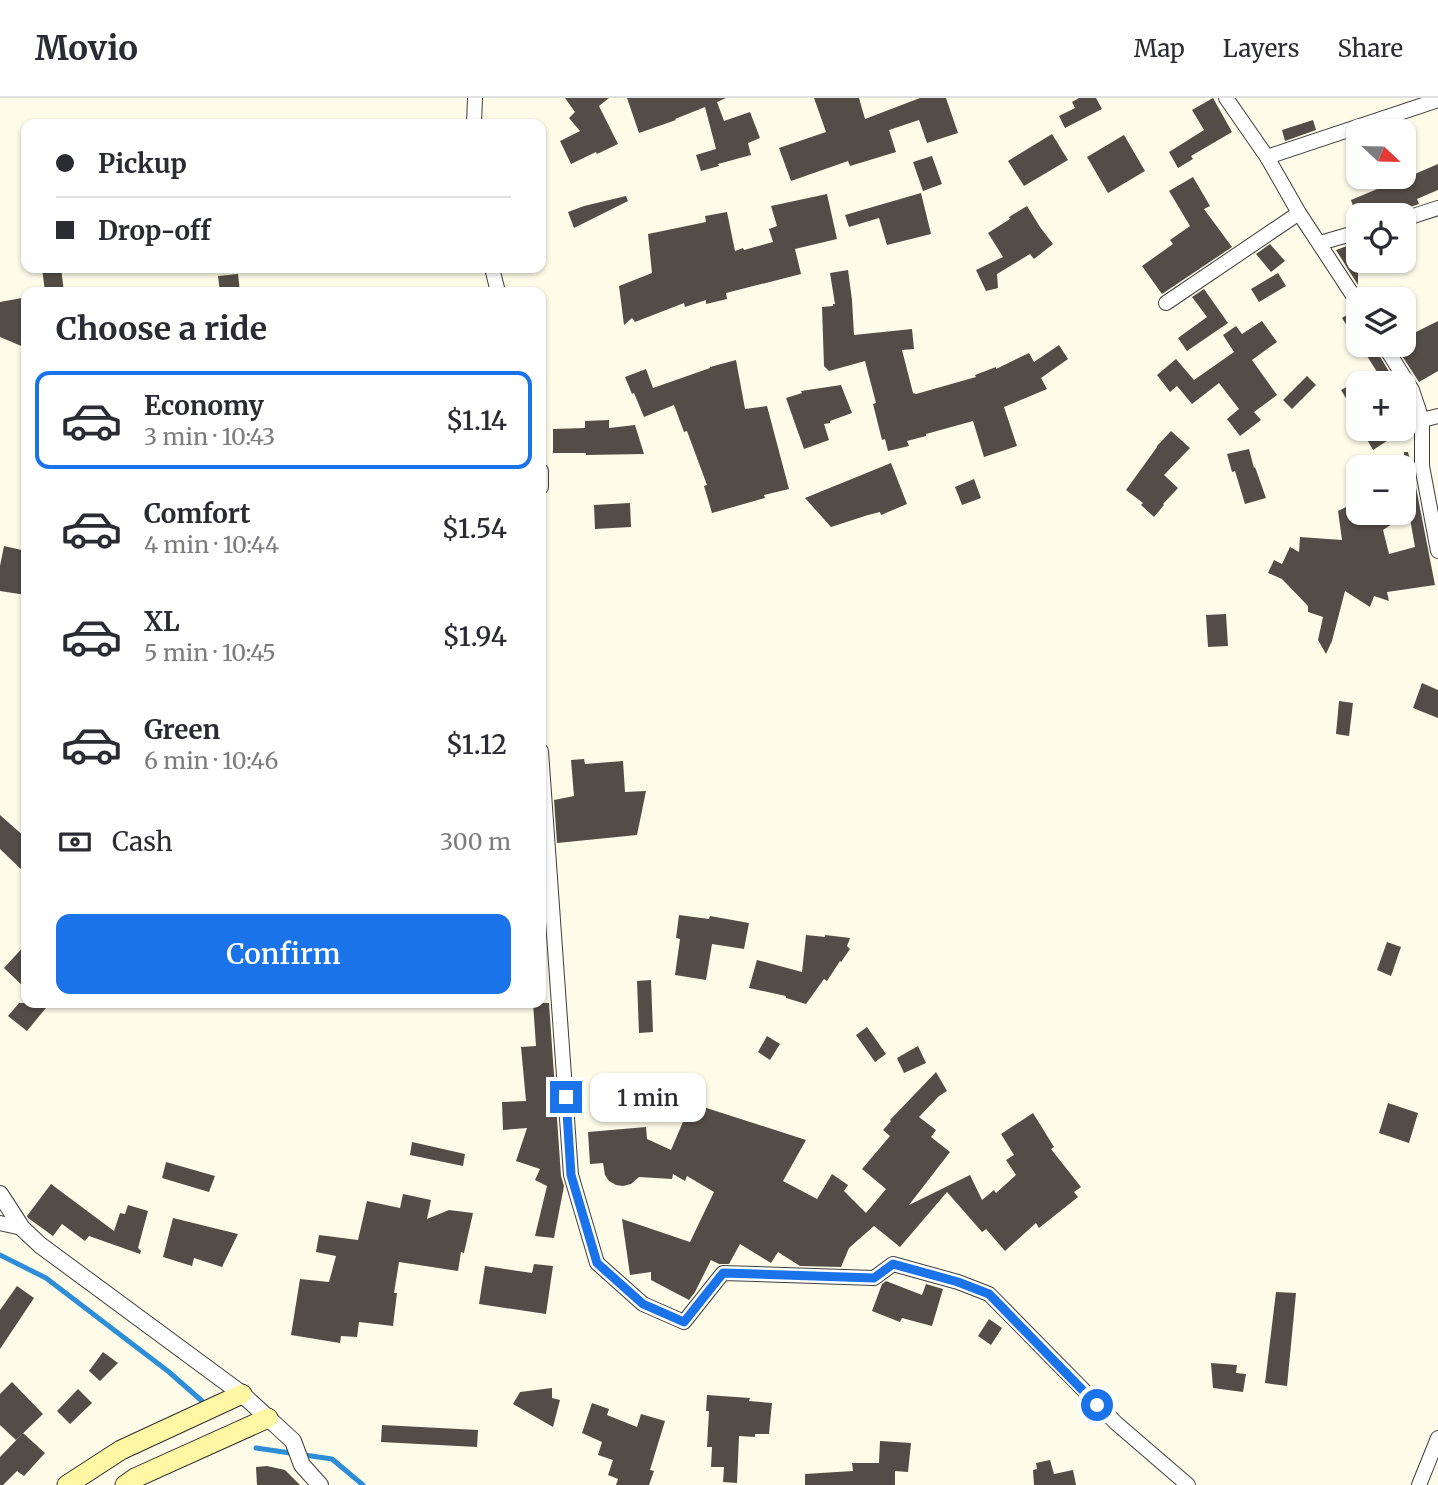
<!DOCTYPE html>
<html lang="en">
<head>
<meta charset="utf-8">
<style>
	:root { --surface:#fff; --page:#f7f7f7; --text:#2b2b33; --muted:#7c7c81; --line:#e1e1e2; --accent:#1a73e8 }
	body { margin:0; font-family:Merriweather,serif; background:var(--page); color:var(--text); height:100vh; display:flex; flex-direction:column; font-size:26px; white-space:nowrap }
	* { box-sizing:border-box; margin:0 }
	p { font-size:23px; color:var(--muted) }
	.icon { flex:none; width:38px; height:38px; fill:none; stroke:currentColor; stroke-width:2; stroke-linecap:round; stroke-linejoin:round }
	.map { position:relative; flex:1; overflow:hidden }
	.side { position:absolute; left:21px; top:189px; width:525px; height:721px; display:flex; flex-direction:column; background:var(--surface); border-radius:14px; box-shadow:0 2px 5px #0004 }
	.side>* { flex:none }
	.banner { position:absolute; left:21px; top:21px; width:525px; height:154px; border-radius:14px; box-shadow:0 2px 5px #0004; display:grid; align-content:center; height:154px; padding:0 35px; background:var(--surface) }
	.needle { width:46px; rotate:112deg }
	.tools { position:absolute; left:1346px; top:21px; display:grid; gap:14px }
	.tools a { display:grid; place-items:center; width:70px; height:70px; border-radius:14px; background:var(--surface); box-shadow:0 2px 5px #0004; font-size:35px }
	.end { position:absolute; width:32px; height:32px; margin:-16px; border:9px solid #1a73e8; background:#fff; box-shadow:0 0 0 4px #fff }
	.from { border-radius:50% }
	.bubble { position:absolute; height:49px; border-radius:14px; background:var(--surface); box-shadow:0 2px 5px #0004; font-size:23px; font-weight:600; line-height:49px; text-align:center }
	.banner b { display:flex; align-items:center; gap:24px; height:66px; font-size:26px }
	.banner b+b { border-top:2px solid var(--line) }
	.banner i { width:18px; height:18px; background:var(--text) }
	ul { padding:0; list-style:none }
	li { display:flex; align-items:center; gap:21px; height:98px; margin:0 14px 10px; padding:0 21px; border:4px solid transparent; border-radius:14px }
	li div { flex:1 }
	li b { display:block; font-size:26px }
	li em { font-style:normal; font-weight:600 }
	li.current { border-color:var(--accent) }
	li>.icon { width:63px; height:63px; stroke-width:1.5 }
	h2 { padding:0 35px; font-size:32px; line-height:84px }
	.pay { display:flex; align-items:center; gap:18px; height:77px; padding:0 35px; font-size:26px }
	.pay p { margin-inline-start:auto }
	.button { display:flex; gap:14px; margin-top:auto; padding:14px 35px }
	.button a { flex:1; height:80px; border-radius:14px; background:var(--accent); color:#fff; font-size:28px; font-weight:600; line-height:80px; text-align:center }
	header { display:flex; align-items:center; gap:42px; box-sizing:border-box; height:98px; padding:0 35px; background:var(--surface); border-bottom:2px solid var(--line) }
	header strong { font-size:33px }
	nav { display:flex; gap:38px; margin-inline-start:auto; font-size:24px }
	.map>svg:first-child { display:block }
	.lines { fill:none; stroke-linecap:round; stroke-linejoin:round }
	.stream { stroke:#2c8ed6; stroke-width:5 }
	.building { fill:#544c47; fill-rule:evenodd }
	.minor-casing { stroke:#3e3e3e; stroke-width:16 }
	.tertiary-casing { stroke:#3e3e3e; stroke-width:18 }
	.secondary-casing { stroke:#2d2d2d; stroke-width:21 }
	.minor { stroke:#fff; stroke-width:14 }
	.tertiary { stroke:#fff; stroke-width:16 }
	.secondary { stroke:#fff7a4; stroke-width:19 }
	.route { stroke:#1a73e8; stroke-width:9 }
</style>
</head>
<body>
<header>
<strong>Movio</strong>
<nav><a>Map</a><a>Layers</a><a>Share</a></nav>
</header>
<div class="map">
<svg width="1438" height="1387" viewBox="0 0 1438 1387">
	<rect width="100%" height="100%" fill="#fffbe9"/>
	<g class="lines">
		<g class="stream">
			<polyline points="0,1157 46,1180 169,1274 202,1303"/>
			<polyline points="256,1350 332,1361 363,1387"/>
		</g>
	</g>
	<g class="building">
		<polygon points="565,0 609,0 599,8 618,46 597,56 596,54 571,66 560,43 580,33 569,20 575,14"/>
		<polygon points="627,0 726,0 717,4 724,23 750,14 760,40 748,45 751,57 718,66 719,68 701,73 696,57 716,51 705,9 675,21 676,22 639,35"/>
		<polygon points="814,0 859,0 865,21 920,0 946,0 958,35 927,45 919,22 889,32 896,54 850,68 848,63 791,83 779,50 826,34"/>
		<polygon points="1079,0 1096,0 1102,11 1065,30 1059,18 1075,10 1072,4"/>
		<polygon points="1213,0 1232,34 1191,58 1193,61 1178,70 1169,54 1204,32 1192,12"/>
		<polygon points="1313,22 1316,32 1285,43 1282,32"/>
		<polygon points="1052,36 1068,62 1024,88 1008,63"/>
		<polygon points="1124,37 1145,73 1108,95 1087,59"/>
		<polygon points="932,58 942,86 923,93 913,64"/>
		<polygon points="1438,66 1438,92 1417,101 1419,106 1404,111 1403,110 1386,117 1356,117 1351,102 1394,84 1393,79 1408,79"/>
		<polygon points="1193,79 1210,108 1204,111 1232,149 1162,196 1142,168 1173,146 1170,142 1190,128 1169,93"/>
		<polygon points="921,95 931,136 887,147 879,120 849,129 845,117"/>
		<polygon points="827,96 837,141 795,151 801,176 726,195 727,201 706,206 706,202 685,209 684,205 635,224 632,220 624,227 619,188 652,175 648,136 706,124 705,118 727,114 735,153 743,150 744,152 773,144 769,131 777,128 771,108"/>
		<polygon points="626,98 628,103 574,130 568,114 584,108"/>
		<polygon points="1027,108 1040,129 1053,146 1034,161 1030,156 997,176 998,190 986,193 976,172 1003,159 988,135 1010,121 1009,119"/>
		<polygon points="1358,144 1358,187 1336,152"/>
		<polygon points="1270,146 1285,163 1271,174 1256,156"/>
		<polygon points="42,170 61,170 64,194 45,194"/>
		<polygon points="848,172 852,202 854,237 912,231 914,251 902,252 913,295 916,296 976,279 975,277 996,269 996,271 1029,255 1034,264 1059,247 1068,261 1041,280 1047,291 1004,309 1017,348 984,359 973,323 926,336 926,338 907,343 909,348 888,353 885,341 882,342 873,306 876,305 865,263 829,273 824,268 822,209 833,208 833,206 835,206 830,175"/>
		<polygon points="1278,175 1286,188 1259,204 1251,191"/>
		<polygon points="238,176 240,194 220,194 218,178"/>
		<polygon points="1204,191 1228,225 1187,253 1178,240 1207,219 1192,199"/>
		<polygon points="22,200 26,223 26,250 0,239 0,204"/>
		<polygon points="1353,213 1358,215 1358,245 1342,220"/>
		<polygon points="1262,223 1277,244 1252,262 1277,297 1254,314 1261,322 1240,338 1227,321 1239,311 1219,285 1192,306 1177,288 1170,294 1157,277 1176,261 1194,282 1234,254 1223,237 1236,228 1242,236"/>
		<polygon points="1438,223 1438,273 1419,284 1395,247 1404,247 1404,240"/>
		<polygon points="1360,247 1374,247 1376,252 1396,285 1384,285"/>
		<polygon points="736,262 745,311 767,308 789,391 764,397 765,400 712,415 704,388 707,387 687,333 684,334 674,307 644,319 634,295 632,296 625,279 646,271 653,290 710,270 710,269"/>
		<polygon points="1307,278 1316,287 1292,311 1283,302"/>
		<polygon points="1358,283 1358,320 1341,292"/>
		<polygon points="841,287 852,315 830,323 830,325 824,326 829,342 804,351 786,300 802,295 801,293"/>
		<polygon points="609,322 609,330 635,327 644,356 586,357 586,355 553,355 553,331 585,330 585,323"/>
		<polygon points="1361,331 1380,331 1387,343 1373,352"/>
		<polygon points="1171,333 1190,350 1164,377 1178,390 1163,406 1164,407 1154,419 1141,407 1143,405 1126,392 1157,349 1157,348"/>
		<polygon points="1249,351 1254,370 1255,369 1266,400 1245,406 1235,373 1232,374 1227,356"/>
		<path d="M 1404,354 L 1408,354 L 1413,374 L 1435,487 L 1387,494 L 1389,503 L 1374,498 L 1370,509 L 1345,493 L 1332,543 L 1326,556 L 1318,542 L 1323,519 L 1308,514 L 1308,508 L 1282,481 L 1268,475 L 1274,462 L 1282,466 L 1290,449 L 1299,454 L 1300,439 L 1342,442 L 1338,413 L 1358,403 L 1358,415 L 1404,415 ZM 1409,415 L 1415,449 L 1389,456 L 1383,432 Z"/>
		<polygon points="891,365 907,406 881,417 880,414 868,417 831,429 805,400"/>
		<polygon points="974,381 981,400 962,407 955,389"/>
		<polygon points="630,405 631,429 595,431 594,407"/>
		<polygon points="4,448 26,453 26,497 0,493 0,468"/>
		<polygon points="1226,516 1228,548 1208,549 1206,517"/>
		<polygon points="1422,585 1438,592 1438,620 1413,610"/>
		<polygon points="1339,603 1353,605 1349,638 1336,636"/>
		<polygon points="584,661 585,666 623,663 625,694 646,693 637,737 557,745 554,702 574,698 571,662"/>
		<polygon points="0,717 26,740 26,776 0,751"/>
		<polygon points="679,817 709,821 710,818 749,825 744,851 712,846 706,882 675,877 680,841 676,840"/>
		<polygon points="806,837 825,839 825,837 850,840 847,848 850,851 841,864 840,863 827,883 824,881 806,906 786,900 786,898 749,890 757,862 802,874"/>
		<polygon points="1387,844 1401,849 1391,878 1377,872"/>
		<polygon points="26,846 26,891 4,870"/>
		<polygon points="651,882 653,934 639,935 637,883"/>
		<polygon points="19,905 50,905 27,933 8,918"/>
		<polygon points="533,905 549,905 561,1078 564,1088 554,1140 535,1138 547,1088 535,1082 540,1071 516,1063 527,1030 503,1032 502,1004 526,1003 521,949 536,948"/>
		<polygon points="867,929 886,956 875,964 856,937"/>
		<polygon points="767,938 780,946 770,962 758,954"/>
		<polygon points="918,948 926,965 904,975 897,960"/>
		<polygon points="936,974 947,993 939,998 919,1019 936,1032 931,1039 950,1054 909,1107 970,1077 982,1102 994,1092 996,1095 1016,1077 1006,1062 1014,1057 1001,1036 1033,1015 1054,1049 1051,1051 1081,1089 1074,1094 1078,1099 1039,1130 1036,1125 1005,1153 986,1131 982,1134 947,1094 900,1149 874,1128 849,1150 841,1169 800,1168 778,1154 771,1165 740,1146 729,1166 719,1166 711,1162 695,1194 689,1202 651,1182 651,1174 630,1177 622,1121 690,1144 714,1094 687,1078 685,1083 673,1076 672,1081 639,1079 631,1086 623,1088 616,1087 609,1083 605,1077 603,1065 590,1066 588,1034 646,1029 647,1041 671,1052 691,1005 806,1042 783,1083 817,1101 832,1076 848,1087 844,1093 866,1115 886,1091 862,1071 890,1038 883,1032 891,1023 890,1022"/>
		<polygon points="1388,1005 1418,1015 1409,1045 1379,1035"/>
		<polygon points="412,1044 465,1056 463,1068 410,1057"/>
		<polygon points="166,1064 215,1078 209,1094 162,1080"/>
		<polygon points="51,1086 114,1133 120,1115 125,1116 128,1107 148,1113 138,1150 141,1153 140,1156 89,1138 85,1143 62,1126 53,1138 28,1120 27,1118"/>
		<polygon points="403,1096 431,1102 427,1121 449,1112 473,1115 464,1155 461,1154 458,1173 399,1164 394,1195 397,1195 393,1228 359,1224 357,1239 341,1238 340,1245 291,1237 300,1181 329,1184 336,1158 316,1154 319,1137 358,1142 367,1103 400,1110"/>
		<polygon points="173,1120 238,1136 222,1169 194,1160 192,1168 163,1159"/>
		<polygon points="534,1166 553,1168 546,1216 479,1206 485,1168 532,1175"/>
		<polygon points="886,1183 922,1197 926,1186 943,1191 932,1228 902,1220 900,1224 872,1213 882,1186"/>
		<polygon points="17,1188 34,1200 0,1251 0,1212"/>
		<polygon points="1276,1194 1296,1195 1287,1288 1265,1285"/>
		<polygon points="989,1221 1002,1230 991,1247 978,1238"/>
		<polygon points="103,1254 118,1265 100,1283 89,1273"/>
		<polygon points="1211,1265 1237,1267 1236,1275 1246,1276 1243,1294 1213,1290"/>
		<polygon points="12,1284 43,1316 16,1342 0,1327 0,1296"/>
		<polygon points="552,1290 552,1300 560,1302 553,1329 513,1306 520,1294"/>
		<polygon points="78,1291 92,1305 70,1326 57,1313"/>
		<polygon points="707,1297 750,1300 749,1303 772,1305 769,1336 755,1336 755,1339 739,1338 737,1385 723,1384 724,1369 711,1369 712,1349 707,1349 709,1313 706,1313"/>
		<polygon points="592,1305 609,1311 607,1317 637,1329 641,1316 665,1323 650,1372 654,1373 649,1387 616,1387 618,1381 608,1377 613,1362 598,1357 602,1344 582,1335"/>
		<polygon points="382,1327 478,1332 477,1349 381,1344"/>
		<polygon points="23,1335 45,1355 24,1378 17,1373 3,1387 0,1387 0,1359"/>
		<polygon points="880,1343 911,1345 908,1374 895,1373 895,1387 805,1387 805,1376 853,1373 852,1365 879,1365"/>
		<polygon points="1050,1362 1054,1376 1073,1372 1076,1387 1034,1387 1033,1372 1037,1371 1036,1365"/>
		<polygon points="267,1368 285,1372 300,1387 257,1387 256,1369"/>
	</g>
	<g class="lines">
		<g class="minor-casing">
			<g id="minor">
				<polyline points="1226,0 1267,59 1299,115 1358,205"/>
				<polyline points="474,26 475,0"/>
				<polyline points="1267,59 1438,2"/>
				<polyline points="1404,121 1438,110"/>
				<polyline points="1320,145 1358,134"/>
				<polyline points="492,170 498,194"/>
				<polyline points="1166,205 1299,115"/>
				<polyline points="1384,247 1412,292 1422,322 1422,368 1438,453"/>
				<polyline points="1422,322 1438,318"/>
				<polyline points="541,373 541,389"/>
				<polyline points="541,653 571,1077 597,1165 643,1206 684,1224 723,1175 874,1180 893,1166 958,1184 989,1196 1116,1325 1188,1387"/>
				<polyline points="0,1125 22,1130"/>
				<polyline points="1419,1387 1438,1340"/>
			</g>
		</g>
		<g class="tertiary-casing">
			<polyline id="tertiary" points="0,1096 22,1130 40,1147 242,1296 293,1343 302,1367 320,1387"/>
		</g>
		<g class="secondary-casing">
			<g id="secondary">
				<polyline points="67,1387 121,1352 242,1296"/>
				<polyline points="125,1387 135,1380 268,1320"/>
			</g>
		</g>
		<use href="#minor" class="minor"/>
		<use href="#tertiary" class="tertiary"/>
		<use href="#secondary" class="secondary"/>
	</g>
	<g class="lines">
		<polyline class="route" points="566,999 571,1077 597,1165 643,1206 684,1224 723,1175 874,1180 893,1166 958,1184 989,1196 1097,1307"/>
	</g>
</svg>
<div class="tools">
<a><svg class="needle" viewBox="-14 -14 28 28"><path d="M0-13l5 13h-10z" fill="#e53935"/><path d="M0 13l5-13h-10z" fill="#7c7c81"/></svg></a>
<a><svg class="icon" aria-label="locate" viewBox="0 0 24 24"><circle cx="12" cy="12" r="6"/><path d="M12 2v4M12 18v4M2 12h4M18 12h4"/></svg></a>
<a><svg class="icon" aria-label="layers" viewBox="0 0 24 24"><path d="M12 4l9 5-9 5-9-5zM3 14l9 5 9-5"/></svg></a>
<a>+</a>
<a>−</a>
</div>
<i class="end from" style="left:1097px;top:1307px"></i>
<i class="end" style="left:566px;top:999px"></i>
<div class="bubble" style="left:590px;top:975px;width:116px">1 min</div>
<div class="banner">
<b><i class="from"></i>Pickup</b>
<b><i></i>Drop-off</b>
</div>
<section class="side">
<h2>Choose a ride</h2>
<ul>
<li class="current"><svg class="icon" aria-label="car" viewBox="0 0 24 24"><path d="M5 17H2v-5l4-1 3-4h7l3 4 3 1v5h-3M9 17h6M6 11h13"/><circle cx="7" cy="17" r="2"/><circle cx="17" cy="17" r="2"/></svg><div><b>Economy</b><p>3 min · 10:43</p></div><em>$1.14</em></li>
<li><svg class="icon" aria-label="car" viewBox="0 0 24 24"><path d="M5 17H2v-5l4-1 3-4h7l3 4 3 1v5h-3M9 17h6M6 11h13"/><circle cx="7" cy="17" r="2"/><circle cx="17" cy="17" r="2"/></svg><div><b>Comfort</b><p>4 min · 10:44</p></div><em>$1.54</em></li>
<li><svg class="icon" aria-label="car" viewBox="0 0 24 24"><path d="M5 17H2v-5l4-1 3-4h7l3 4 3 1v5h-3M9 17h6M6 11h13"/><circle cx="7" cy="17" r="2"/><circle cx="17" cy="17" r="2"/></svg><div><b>XL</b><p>5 min · 10:45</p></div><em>$1.94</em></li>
<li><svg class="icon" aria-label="car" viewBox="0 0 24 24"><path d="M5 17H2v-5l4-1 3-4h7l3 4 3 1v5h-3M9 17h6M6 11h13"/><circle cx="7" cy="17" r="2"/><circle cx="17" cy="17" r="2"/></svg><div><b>Green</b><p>6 min · 10:46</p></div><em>$1.12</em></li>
</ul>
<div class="pay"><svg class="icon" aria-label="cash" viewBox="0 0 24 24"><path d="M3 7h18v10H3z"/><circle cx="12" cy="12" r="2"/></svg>Cash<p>300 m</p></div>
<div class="button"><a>Confirm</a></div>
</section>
</div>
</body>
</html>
